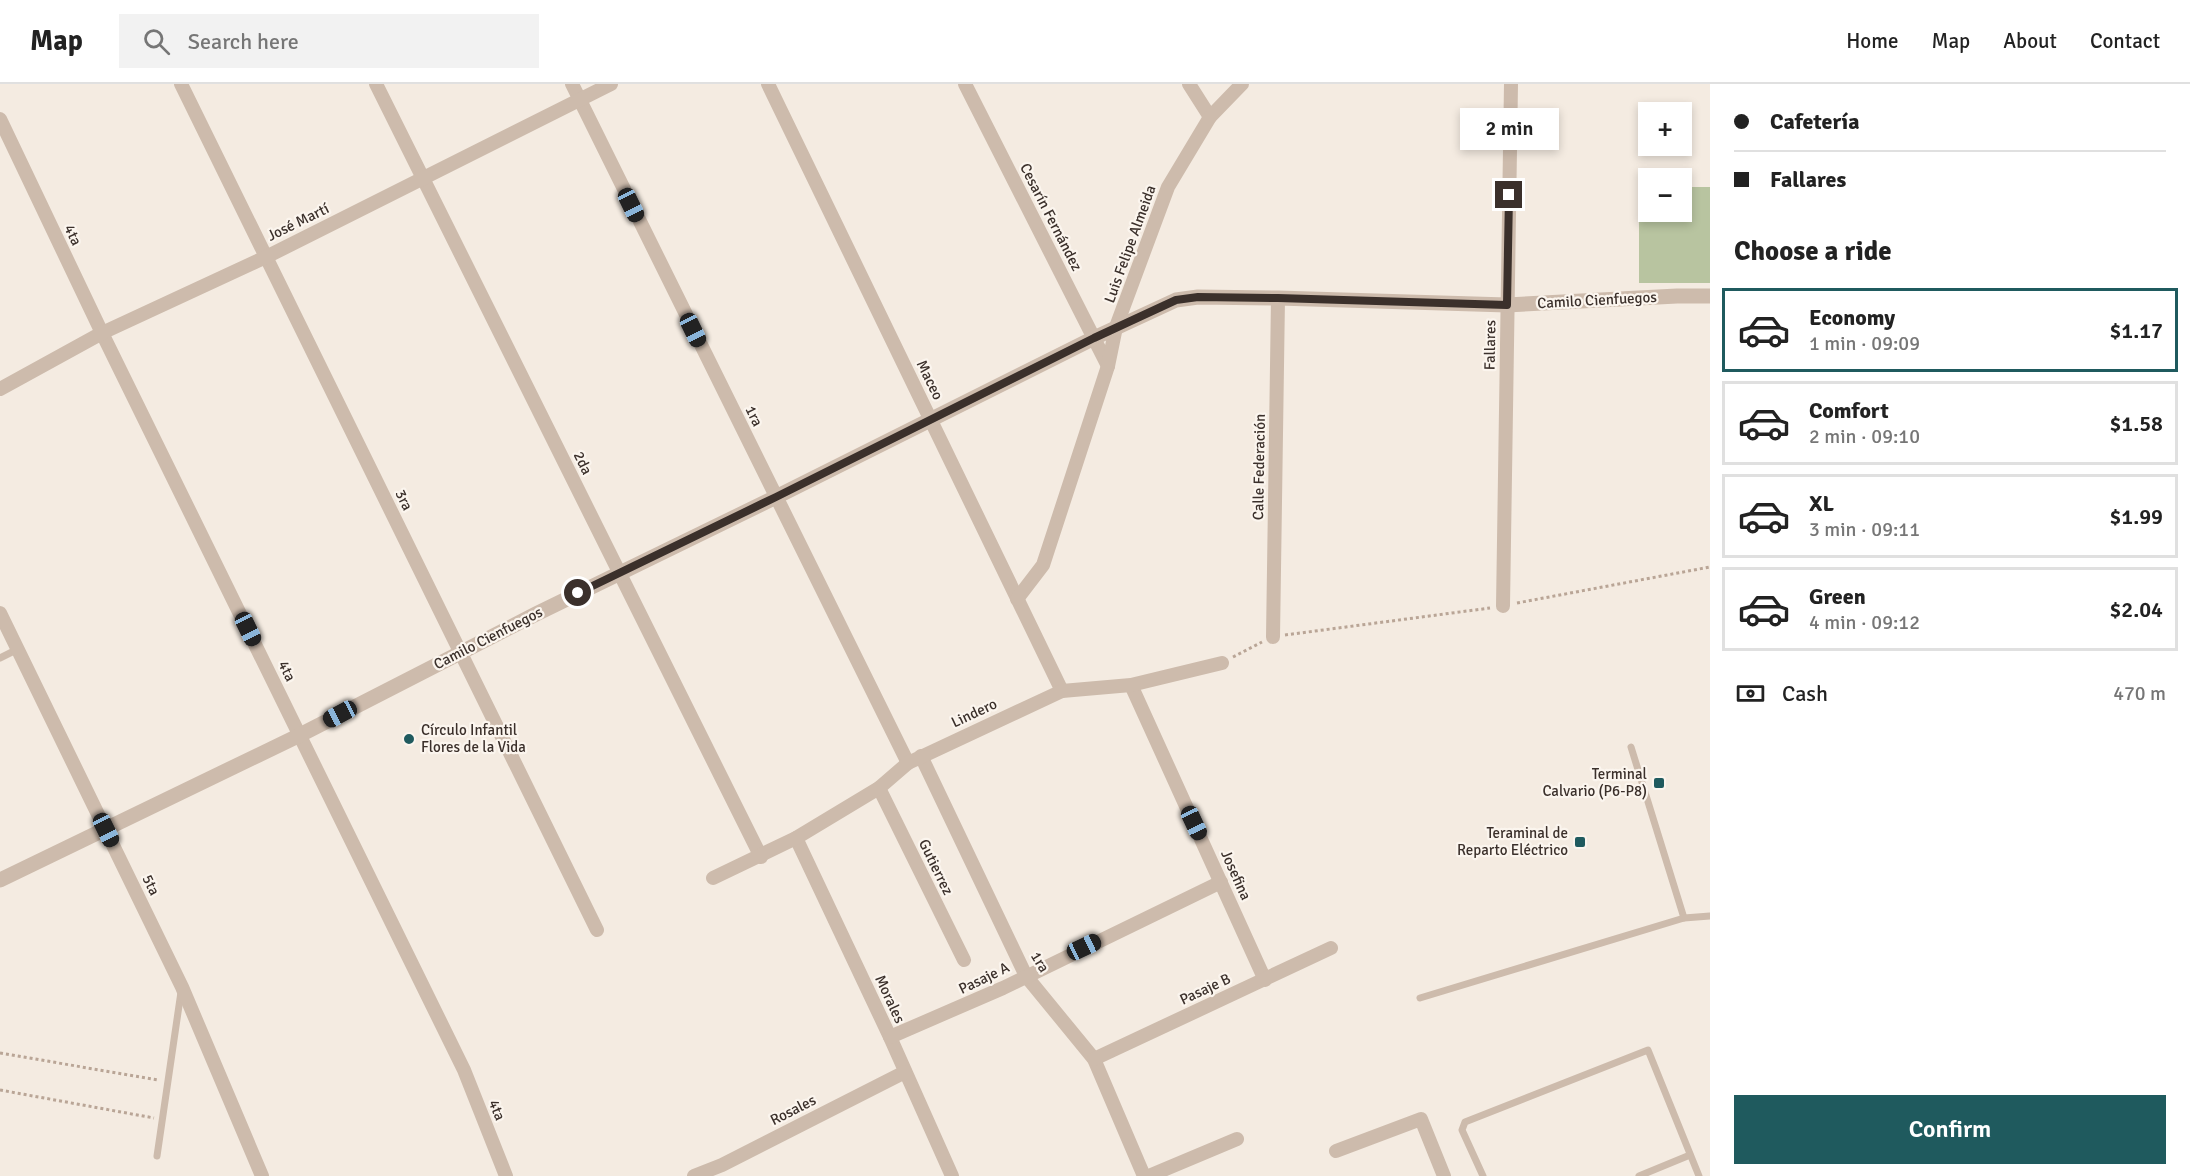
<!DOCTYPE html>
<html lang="en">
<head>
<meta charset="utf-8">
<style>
	:root { --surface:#fff; --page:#f2f2f2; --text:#222; --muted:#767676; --line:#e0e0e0; --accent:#1f5a5e }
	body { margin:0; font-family:Signika,sans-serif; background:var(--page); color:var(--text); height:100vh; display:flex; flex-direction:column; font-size:22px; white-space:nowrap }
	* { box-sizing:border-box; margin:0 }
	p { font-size:20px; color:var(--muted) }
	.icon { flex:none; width:33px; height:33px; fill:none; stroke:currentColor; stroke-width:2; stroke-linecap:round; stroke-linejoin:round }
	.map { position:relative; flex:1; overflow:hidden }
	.side { display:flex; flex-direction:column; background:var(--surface); width:480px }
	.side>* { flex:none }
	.hud { display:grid; align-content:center; height:132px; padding:0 24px; background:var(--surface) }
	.tools { position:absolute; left:1638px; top:18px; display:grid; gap:12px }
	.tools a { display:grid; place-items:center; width:54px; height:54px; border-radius:0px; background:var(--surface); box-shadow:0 3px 9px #0003; font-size:30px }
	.end { position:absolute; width:27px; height:27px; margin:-14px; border:8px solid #3b302b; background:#fff; box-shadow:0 0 0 3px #fff }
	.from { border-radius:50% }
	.bubble { position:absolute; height:42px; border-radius:0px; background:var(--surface); box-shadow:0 3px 9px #0003; font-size:20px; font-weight:600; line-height:42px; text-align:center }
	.car { position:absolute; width:18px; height:36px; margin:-18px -9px; border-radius:8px; box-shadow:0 0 4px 2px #0007; background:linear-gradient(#222 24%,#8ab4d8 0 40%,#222 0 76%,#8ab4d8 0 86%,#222 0) }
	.hud b { display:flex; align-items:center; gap:21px; height:57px; font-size:22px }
	.hud b+b { border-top:2px solid var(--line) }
	.hud i { width:15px; height:15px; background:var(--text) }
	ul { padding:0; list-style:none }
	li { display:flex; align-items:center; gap:18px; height:84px; margin:0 12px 9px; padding:0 12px; border:3px solid var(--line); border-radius:0px }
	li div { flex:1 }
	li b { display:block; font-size:22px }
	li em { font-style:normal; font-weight:600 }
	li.on { border-color:var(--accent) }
	li>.icon { width:54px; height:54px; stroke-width:1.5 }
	h2 { padding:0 24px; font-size:27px; line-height:72px }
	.pay { display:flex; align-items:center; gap:15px; height:66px; padding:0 24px; font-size:22px }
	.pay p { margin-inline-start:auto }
	.button { display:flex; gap:12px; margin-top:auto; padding:12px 24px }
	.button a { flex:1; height:69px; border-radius:0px; background:var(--accent); color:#fff; font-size:24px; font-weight:600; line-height:69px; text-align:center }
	header { display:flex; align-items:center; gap:36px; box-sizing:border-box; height:84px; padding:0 30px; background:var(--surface); border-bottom:2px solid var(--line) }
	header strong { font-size:28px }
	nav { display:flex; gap:33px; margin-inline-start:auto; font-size:21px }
	.search { width:420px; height:54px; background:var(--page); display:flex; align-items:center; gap:15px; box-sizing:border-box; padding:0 21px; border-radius:0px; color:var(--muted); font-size:22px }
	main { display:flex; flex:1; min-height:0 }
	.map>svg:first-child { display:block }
	.green { fill:#b8c4a0 }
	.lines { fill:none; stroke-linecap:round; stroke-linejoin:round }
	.path { stroke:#b9a596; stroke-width:3; stroke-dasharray:3 3; stroke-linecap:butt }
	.service { stroke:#cdbbac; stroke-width:7 }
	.minor { stroke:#cdbbac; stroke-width:14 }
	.tertiary { stroke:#cdbbac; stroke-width:15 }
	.route { stroke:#3b302b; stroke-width:8 }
	.poi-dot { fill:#1f5a5e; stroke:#fbf5ee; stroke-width:2 }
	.labels { text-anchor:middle; stroke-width:4.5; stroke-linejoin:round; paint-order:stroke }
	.street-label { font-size:15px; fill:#3b302b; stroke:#fbf5ee }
	.poi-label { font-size:15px; fill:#3b302b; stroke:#fbf5ee; text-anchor:end }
</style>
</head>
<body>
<header>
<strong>Map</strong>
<div class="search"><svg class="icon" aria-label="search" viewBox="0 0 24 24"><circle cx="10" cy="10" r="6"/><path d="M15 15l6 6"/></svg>Search here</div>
<nav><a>Home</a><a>Map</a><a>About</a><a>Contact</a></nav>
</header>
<main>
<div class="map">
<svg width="1710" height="1092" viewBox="0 0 1710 1092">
	<rect width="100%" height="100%" fill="#f4ebe1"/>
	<polygon class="green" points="1639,103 1648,103 1648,128 1682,128 1682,103 1710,103 1710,199 1639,199"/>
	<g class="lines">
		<g class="path">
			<polyline points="1517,519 1710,483"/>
			<polyline points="1285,551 1490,524"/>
			<polyline points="1233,573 1262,558"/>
			<polyline points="0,969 158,996"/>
			<polyline points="0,1006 154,1034"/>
		</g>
		<g class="service">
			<polyline points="0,574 18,565"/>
			<polyline points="1631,663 1684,834"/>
			<polyline points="1420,914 1684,834 1710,832"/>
			<polyline points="157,1072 181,908"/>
			<polyline points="1483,1092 1462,1046 1465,1038 1648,966 1699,1092"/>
			<polyline points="1639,1092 1690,1071"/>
		</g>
		<g class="minor">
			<polyline points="181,0 597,846"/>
			<polyline points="376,0 761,773"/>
			<polyline points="572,0 908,679"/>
			<polyline points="768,0 1062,607"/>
			<polyline points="965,0 1108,282"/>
			<polyline points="1189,0 1210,33"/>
			<polyline points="0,35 102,249 464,986 506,1092"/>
			<polyline points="0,305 102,249 266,173 611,0"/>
			<polyline points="1017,515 1043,481 1108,282 1116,243 1168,103 1210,33 1242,0"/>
			<polyline points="1503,522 1511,0"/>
			<polyline points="0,529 182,903 262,1092"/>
			<polyline points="1273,553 1278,214"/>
			<polyline points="1131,601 1265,896"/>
			<polyline points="921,672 1026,892 1094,975 1144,1092"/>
			<polyline points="879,704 964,876"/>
			<polyline points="796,754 890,953 952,1092"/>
			<polyline points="713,794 796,754 879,704 908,679 1062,607 1131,601 1222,579"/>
			<polyline points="890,953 1003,904 1221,798"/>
			<polyline points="1094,975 1331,864"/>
			<polyline points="1336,1067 1421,1035 1444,1092"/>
			<polyline points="694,1092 722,1081 905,988"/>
			<polyline points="1149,1092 1237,1055"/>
		</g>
		<polyline class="tertiary" points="0,796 300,651 536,530 776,413 1094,254 1176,216 1198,213 1278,214 1507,221 1677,212 1710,212"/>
	</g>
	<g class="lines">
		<polyline class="route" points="578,509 776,413 1094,254 1176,216 1198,213 1278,214 1507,221 1509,111"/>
	</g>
	<g class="poi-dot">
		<circle cx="409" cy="655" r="6"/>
		<rect x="1653" y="693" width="12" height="12" rx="3"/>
		<rect x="1574" y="752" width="12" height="12" rx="3"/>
	</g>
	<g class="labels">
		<g class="street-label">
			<text transform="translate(1051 133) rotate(63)" y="5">Cesarín Fernández</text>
			<text transform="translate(298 138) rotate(-26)" y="5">José Martí</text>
			<text transform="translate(73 151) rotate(65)" y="5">4ta</text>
			<text transform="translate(1130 160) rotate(-70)" y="5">Luis Felipe Almeida</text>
			<text transform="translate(1597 216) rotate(-3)" y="5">Camilo Cienfuegos</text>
			<text transform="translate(1490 261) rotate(-89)" y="5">Fallares</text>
			<text transform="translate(930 296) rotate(64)" y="5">Maceo</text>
			<text transform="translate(754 332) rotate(64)" y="5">1ra</text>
			<text transform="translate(583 379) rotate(64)" y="5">2da</text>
			<text transform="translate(1259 383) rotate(-89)" y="5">Calle Federación</text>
			<text transform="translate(404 416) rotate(64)" y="5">3ra</text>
			<text transform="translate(488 554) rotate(-27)" y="5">Camilo Cienfuegos</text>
			<text transform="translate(287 587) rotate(64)" y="5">4ta</text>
			<text transform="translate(974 629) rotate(-25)" y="5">Lindero</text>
			<text transform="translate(936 783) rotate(64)" y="5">Gutierrez</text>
			<text transform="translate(1236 791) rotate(66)" y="5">Josefina</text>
			<text transform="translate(151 801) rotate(64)" y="5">5ta</text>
			<text transform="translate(1040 878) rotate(59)" y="5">1ra</text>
			<text transform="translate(984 894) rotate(-26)" y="5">Pasaje A</text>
			<text transform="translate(1205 905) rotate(-25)" y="5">Pasaje B</text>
			<text transform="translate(890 915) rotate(65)" y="5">Morales</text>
			<text transform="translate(497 1026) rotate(68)" y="5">4ta</text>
			<text transform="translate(793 1026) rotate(-27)" y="5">Rosales</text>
		</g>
		<g class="poi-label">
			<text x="421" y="651" text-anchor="start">Círculo Infantil<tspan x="421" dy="17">Flores de la Vida</tspan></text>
			<text x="1647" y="695">Terminal<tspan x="1647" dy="17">Calvario (P6-P8)</tspan></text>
			<text x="1568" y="754">Teraminal de<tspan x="1568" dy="17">Reparto Eléctrico</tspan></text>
		</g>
	</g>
</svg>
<div class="tools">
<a>+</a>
<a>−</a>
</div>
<i class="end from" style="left:578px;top:509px"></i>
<i class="end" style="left:1509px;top:111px"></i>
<div class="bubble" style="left:1460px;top:24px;width:99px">2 min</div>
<i class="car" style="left:631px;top:121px;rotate:154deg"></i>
<i class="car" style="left:693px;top:246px;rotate:154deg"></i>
<i class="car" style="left:248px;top:545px;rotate:154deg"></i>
<i class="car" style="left:340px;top:630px;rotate:242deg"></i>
<i class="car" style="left:1194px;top:739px;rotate:155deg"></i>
<i class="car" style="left:106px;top:746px;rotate:154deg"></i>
<i class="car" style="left:1084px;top:863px;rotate:65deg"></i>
</div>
<section class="side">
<div class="hud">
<b><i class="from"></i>Cafetería</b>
<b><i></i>Fallares</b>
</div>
<h2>Choose a ride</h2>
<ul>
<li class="on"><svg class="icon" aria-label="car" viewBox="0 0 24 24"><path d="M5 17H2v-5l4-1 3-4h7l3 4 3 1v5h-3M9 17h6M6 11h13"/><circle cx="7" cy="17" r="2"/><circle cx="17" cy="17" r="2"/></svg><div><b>Economy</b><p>1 min · 09:09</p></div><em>$1.17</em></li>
<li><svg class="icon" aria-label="car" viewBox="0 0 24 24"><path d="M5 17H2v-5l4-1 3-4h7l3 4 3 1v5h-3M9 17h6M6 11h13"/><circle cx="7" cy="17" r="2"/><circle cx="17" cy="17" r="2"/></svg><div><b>Comfort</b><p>2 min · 09:10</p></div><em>$1.58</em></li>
<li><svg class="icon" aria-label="car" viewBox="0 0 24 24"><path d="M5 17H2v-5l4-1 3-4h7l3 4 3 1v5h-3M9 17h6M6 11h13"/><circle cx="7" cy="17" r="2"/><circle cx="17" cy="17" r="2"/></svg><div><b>XL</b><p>3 min · 09:11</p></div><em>$1.99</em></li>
<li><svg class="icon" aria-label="car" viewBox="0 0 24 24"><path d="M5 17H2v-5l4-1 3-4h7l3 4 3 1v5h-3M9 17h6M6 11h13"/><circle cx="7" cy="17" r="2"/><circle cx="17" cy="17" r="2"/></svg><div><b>Green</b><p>4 min · 09:12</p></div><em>$2.04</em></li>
</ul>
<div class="pay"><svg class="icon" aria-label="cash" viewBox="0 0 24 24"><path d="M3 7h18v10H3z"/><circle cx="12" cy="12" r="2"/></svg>Cash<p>470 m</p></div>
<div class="button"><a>Confirm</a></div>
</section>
</main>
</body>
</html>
